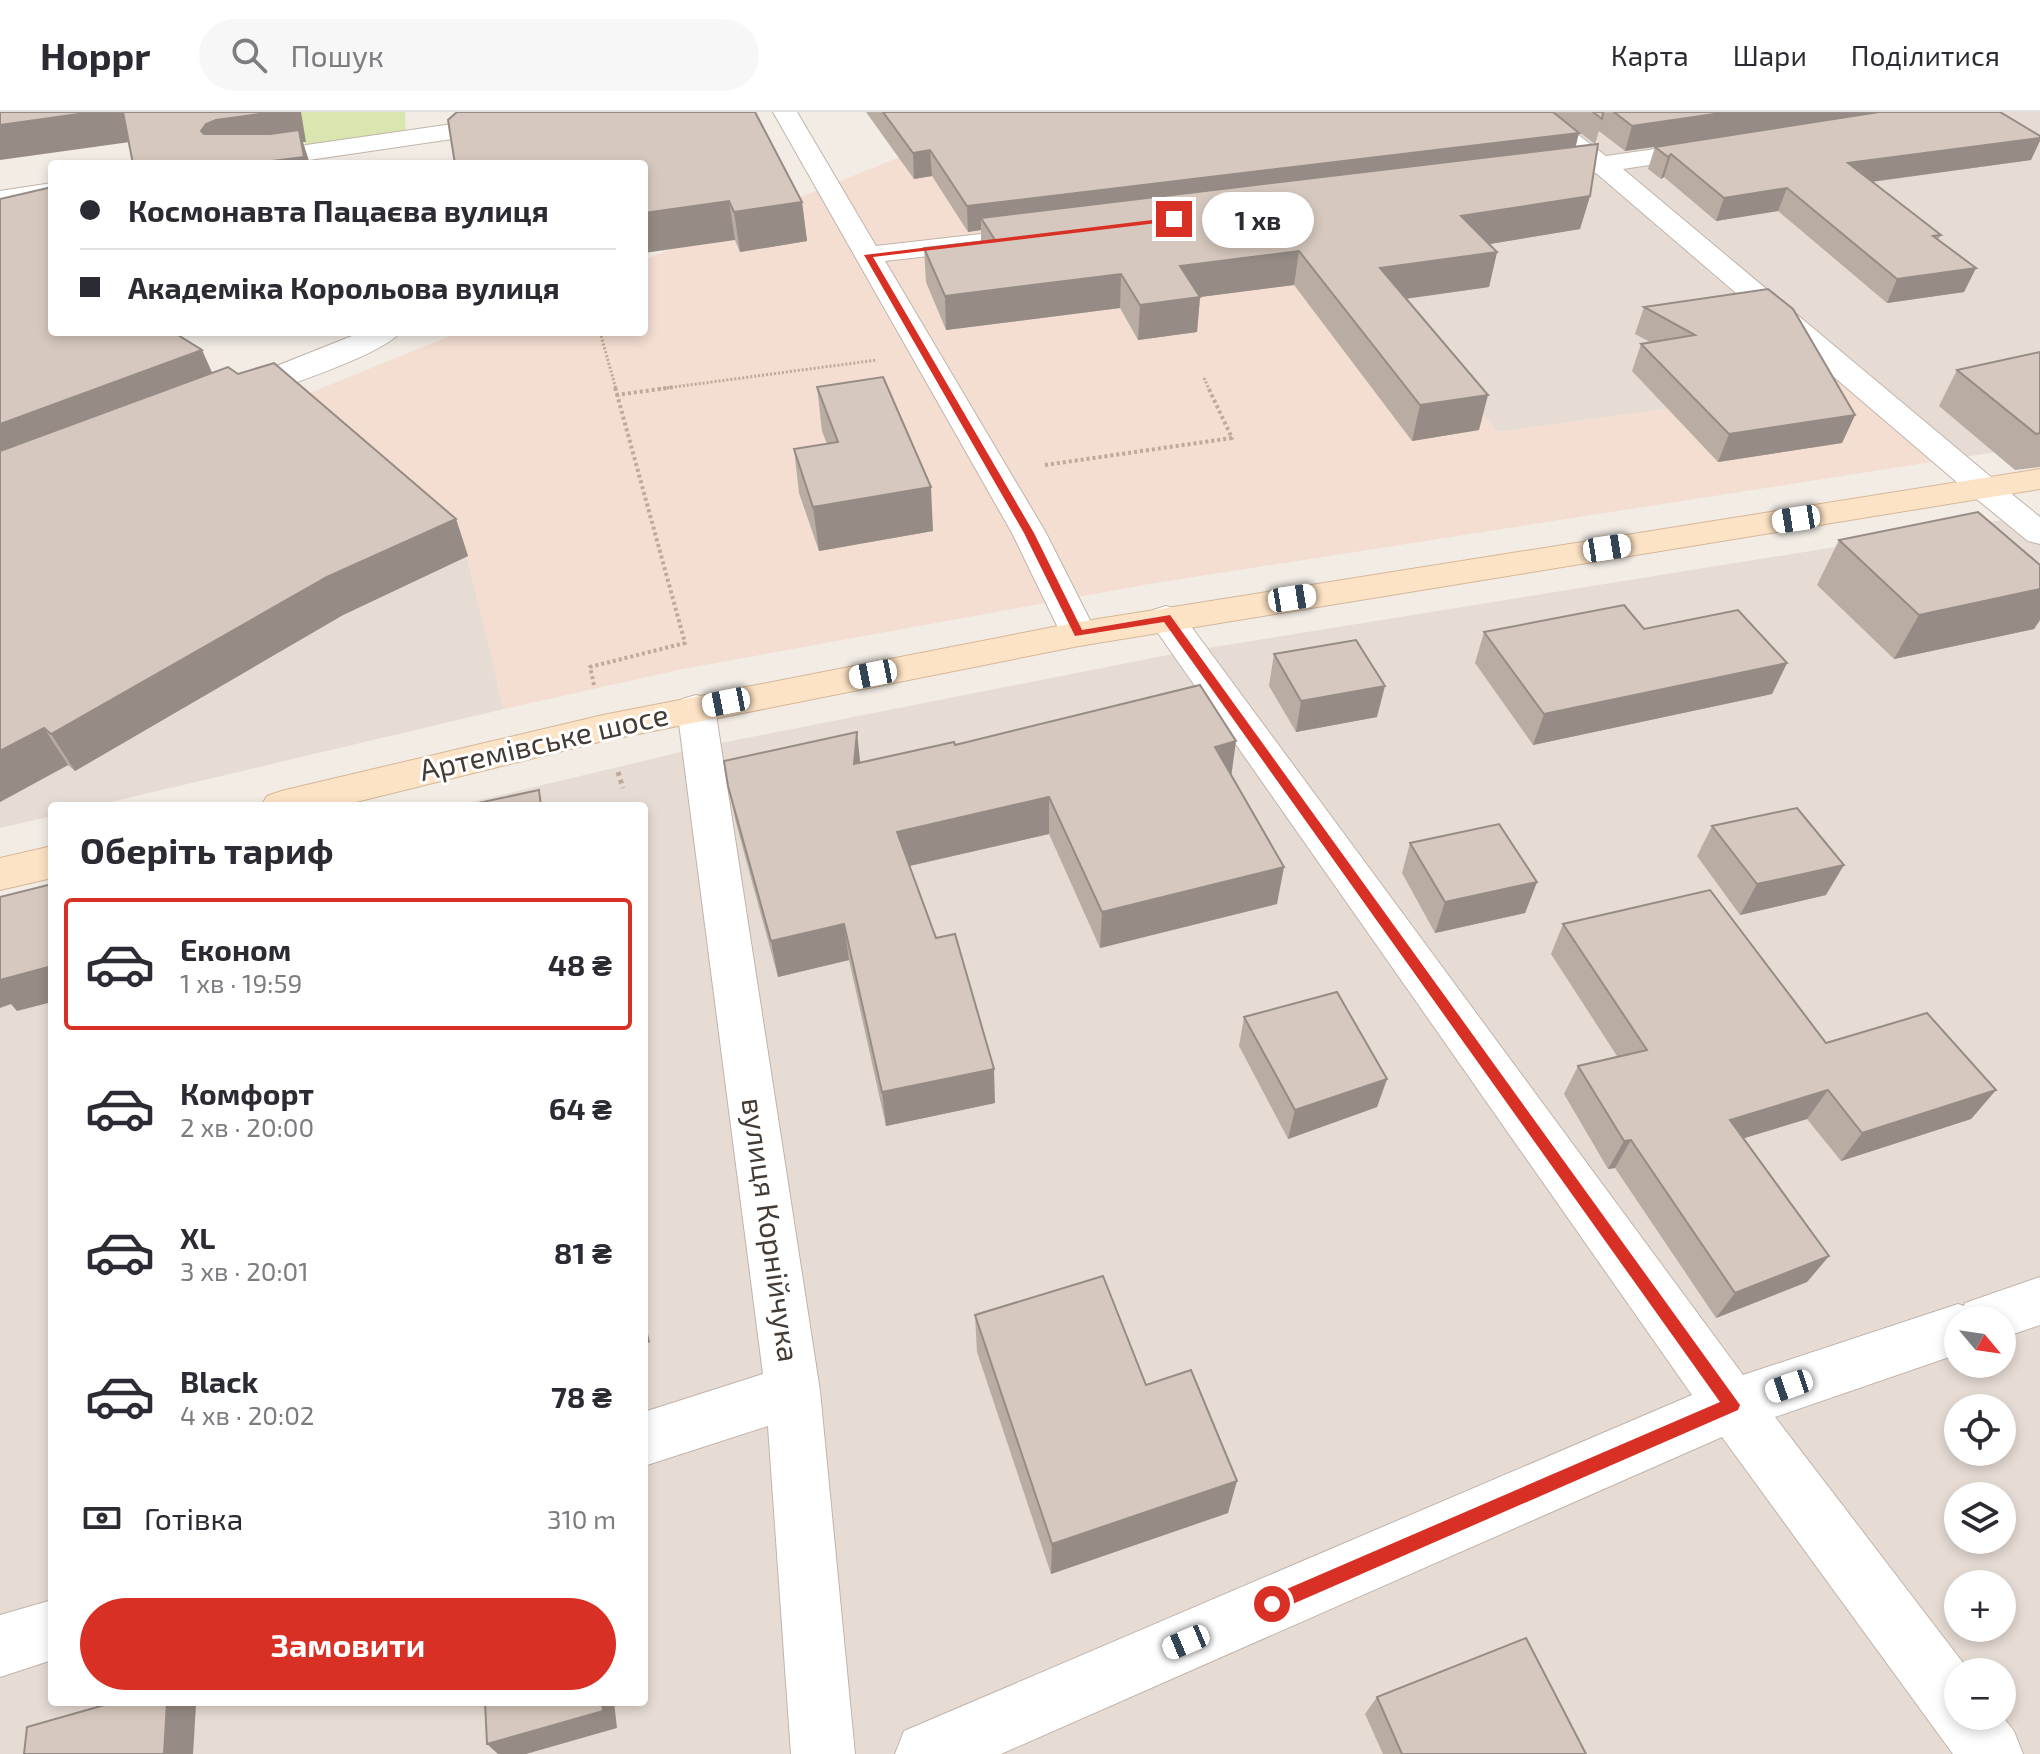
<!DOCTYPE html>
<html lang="uk">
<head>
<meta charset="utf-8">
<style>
	:root { --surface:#fff; --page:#f7f7f7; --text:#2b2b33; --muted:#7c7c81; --line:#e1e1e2; --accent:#d93025 }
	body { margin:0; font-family:"Exo 2",sans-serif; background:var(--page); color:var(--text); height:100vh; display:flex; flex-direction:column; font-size:30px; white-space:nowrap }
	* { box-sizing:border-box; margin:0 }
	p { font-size:26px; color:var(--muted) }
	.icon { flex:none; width:44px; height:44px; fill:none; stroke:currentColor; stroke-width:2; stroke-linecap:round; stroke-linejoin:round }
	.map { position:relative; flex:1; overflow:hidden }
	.side { position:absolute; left:48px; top:690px; width:600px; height:904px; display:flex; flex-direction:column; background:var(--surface); border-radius:8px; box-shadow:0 4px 12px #0003 }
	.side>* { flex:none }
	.banner { position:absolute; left:48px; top:48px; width:600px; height:176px; border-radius:8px; box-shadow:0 4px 12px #0003; display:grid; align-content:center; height:176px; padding:0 32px; background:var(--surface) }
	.needle { width:52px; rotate:119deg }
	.tools { position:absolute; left:1944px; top:1194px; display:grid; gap:16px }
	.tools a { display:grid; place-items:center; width:72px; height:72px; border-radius:50%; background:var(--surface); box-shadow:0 4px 12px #0003; font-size:40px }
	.end { position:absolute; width:36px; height:36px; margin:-18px; border:10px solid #d93025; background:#fff; box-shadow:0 0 0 4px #fff }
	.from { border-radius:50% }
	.bubble { position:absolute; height:56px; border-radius:28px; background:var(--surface); box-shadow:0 4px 12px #0003; font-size:26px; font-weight:700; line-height:56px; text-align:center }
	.car { position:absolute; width:24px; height:48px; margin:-24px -12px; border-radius:10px; box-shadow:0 0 6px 2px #0007; background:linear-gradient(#fff 24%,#345 0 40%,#fff 0 76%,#345 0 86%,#fff 0) }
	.banner b { display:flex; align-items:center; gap:28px; height:76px; font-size:30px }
	.banner b+b { border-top:2px solid var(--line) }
	.banner i { width:20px; height:20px; background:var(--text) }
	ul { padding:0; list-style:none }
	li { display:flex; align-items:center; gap:24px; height:132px; margin:0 16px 12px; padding:0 16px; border:4px solid transparent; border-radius:8px }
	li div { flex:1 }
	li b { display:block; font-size:30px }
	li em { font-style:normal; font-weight:700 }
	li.on { border-color:var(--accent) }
	li>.icon { width:72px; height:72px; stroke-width:1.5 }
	h2 { padding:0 32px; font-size:36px; line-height:96px }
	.pay { display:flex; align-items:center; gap:20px; height:88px; padding:0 32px; font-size:30px }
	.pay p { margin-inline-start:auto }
	.primary-button { display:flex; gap:16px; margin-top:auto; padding:16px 32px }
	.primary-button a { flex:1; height:92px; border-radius:48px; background:var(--accent); color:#fff; font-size:32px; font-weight:700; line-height:92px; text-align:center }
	header { display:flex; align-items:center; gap:48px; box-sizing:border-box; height:112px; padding:0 40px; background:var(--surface); border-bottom:2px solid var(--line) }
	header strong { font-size:38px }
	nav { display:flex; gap:44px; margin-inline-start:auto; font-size:28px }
	.search { width:560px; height:72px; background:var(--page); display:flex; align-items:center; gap:20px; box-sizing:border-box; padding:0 28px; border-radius:44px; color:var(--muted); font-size:30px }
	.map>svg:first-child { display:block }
	.residential { fill:#e6dcd4; fill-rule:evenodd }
	.commercial { fill:#f4ddd1 }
	.green { fill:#d9e6af }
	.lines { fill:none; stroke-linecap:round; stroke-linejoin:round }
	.minor-casing { stroke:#c0b4ab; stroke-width:2 }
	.tertiary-casing { stroke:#c0b4ab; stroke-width:2 }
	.secondary-casing { stroke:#d4b798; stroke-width:2 }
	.path-far2 { stroke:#bfaa9a; stroke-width:3; stroke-dasharray:2 2; stroke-linecap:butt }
	.path-far1 { stroke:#bfaa9a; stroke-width:4; stroke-dasharray:3 3; stroke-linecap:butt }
	.path { stroke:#bfaa9a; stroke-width:5; stroke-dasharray:4 4; stroke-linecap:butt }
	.minor { fill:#fff; fill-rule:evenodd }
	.tertiary { fill:#fff; fill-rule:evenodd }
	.secondary { fill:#fde3c5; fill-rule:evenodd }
	.wall { fill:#b8aca3 }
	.shaded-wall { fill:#968c85 }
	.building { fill:#d6c8be; stroke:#968c85; stroke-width:2 }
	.route { fill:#d93025 }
	.labels { text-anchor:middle; stroke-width:6; stroke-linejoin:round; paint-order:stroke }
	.street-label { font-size:30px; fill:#443b35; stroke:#fff }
</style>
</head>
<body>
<header>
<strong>Hoppr</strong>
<div class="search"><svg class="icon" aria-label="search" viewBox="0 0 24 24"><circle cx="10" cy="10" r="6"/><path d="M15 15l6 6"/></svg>Пошук</div>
<nav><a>Карта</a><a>Шари</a><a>Поділитися</a></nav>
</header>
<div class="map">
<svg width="2040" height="1642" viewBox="0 0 2040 1642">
	<rect width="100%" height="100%" fill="#f2ece5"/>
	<g class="residential">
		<polygon points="1239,0 2040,0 2040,333 1951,347 1859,271 1497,320"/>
		<polygon points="285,291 460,416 504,597 94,694 52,694 52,704 0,716 0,361"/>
		<path d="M 2040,402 L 2040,1642 L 0,1642 L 0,808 L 52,795 L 52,1590 L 644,1590 L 644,694 L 455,694 L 706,634 L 1183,540 ZM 1958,1208 L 2002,1208 L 2002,1252 L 1958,1252 ZM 1958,1296 L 2002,1296 L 2002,1340 L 1958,1340 ZM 1958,1384 L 2002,1384 L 2002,1428 L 1958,1428 ZM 1958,1472 L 2002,1472 L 2002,1516 L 1958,1516 ZM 1958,1560 L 2002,1560 L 2002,1604 L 1958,1604 Z"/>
	</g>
	<polygon class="commercial" points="1012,0 1239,0 1497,320 1859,271 1951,347 1149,472 683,557 504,597 460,416 285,291 460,220 644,220 644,148"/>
	<polygon class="green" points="301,0 405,0 406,25 306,39"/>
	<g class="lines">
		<g class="minor-casing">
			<g id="minor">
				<polygon points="537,0 600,0 597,5 588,7 282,52 217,52 221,47 230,44"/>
				<polygon points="773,0 797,0 876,134 981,122 991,124 995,130 991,136 981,138 885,149 1046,421 1097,522 1092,530 1079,534 1066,530 1061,522 1012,421"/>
				<polygon points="1521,0 1548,0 1606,44 1711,29 1720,32 1724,37 1720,42 1623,57 1997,370 2002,377 1997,384 1985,387 1973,384 1596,61 1534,70 1525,67 1521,62 1525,57 1579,48"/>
				<polygon points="52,71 52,87 0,95 0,79"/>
				<path d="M 362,220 L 400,220 C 384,243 275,277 243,290 L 232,292 L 221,290 L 216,283 L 221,276 Z"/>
				<polygon points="1166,494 1179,498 1743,1263 1958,1192 1964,1194 1965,1191 2040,1165 2040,1213 2002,1226 2002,1208 1958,1208 1958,1242 1775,1305 1970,1560 1958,1560 1958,1604 2002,1604 2014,1619 2023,1642 1953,1642 1722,1325 1001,1642 895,1642 904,1619 1692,1283 1153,514 1148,506 1153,498"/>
				<polygon points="696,583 710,587 715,596 820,1279 855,1642 791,1642 768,1314 644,1354 644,1300 763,1262 677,596 682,587"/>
				<polygon points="52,1488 52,1548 0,1565 0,1503"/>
			</g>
		</g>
		<g class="tertiary-casing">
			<polygon id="tertiary" points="1985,367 1997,370 2040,405 2040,432 2028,429 1973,384 1968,377 1973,370"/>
		</g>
		<g class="secondary-casing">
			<g id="secondary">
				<polygon points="2040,357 2040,377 1079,534 603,629 340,694 261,694 267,684 281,679 603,603 1079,510"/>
				<polygon points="52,734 52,766 0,778 0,746"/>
			</g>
		</g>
		<g class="path-far2">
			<polyline points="600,220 616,277"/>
			<polyline points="1204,266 1209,277"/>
			<polyline points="659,277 877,248"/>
		</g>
		<g class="path-far1">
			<polyline points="616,283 674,275"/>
			<polyline points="1045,353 1232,326 1208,275"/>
			<polyline points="594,573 590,555 685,531 615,275"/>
		</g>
		<polyline class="path" points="618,660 623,676"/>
		<use href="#minor" class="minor"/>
		<use href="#tertiary" class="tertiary"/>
		<use href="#secondary" class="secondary"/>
	</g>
	<g class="wall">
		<polygon points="457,0 802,90 807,129 740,140 735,128"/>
		<polygon points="866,0 2000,0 2031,48 1872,70 1941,123 1938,128 1976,156 1964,180 1887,191 1778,99 1716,109 1664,65 1661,67 1648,57 1655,35 1625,39 1599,19 1595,32 1567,11 1576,35 1590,84 1580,117 1489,132 1497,140 1489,175 1406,187 1479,318 1412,329 1294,173 1200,185 1197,220 1138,228 1120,196 946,218 926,170 924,136 981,129 981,118 968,120 932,64 914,67"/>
		<polygon points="1644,195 1855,303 1842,331 1718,350 1632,259 1641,232 1650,230 1635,222"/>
		<polygon points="52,220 202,238 212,261 456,407 468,444 343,503 75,659 68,653 0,690"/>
		<polygon points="2040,240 2040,355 2015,358 1939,294 1957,258"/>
		<polygon points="817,275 933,419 819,439 799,381 794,337 827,332 822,319"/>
		<polygon points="1839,428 2040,453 2040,508 2034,517 1894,547 1817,473"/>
		<polygon points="1644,517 1787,551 1772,582 1533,633 1475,551 1484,520"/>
		<polygon points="1274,542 1377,605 1296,620 1269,574"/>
		<polygon points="955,633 1231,663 1277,792 1100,836 1049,722 910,754 995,991 886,1014 849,848 778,865 736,711 728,674"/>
		<polygon points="1712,714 1826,783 1740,803 1697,744"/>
		<polygon points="1410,731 1537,770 1525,801 1435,821 1402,761"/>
		<polygon points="1563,812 1826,931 1996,978 1971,1007 1841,1049 1807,1007 1744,1026 1829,1144 1807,1170 1716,1206 1615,1056 1608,1057 1564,982 1578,954 1617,944 1551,842"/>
		<polygon points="1244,905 1387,967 1377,995 1288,1027 1239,934"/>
		<polygon points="975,1203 1228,1401 1051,1462 977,1240"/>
		<polygon points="1377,1585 1586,1642 1383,1642 1365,1602"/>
	</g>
	<g class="shaded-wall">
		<polygon points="93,0 124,0 137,29 0,48 0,13"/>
		<polygon points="274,0 301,0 306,30 303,30 310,52 247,52 201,19 206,12 216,8"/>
		<polygon points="1728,0 1886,0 1625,39 1632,14"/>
		<polygon points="1579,21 1573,46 981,106 981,118 968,120 967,94"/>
		<polygon points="2040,26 2040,29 2031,48 1839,74 1848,51"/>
		<polygon points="930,38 932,64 914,67 913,41"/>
		<polygon points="1671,42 1664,65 1661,67 1668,45"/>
		<polygon points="1787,76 1778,99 1716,109 1724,86"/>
		<polygon points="1590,84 1580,117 1454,138 1461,104"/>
		<polygon points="729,89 735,128 644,141 644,101"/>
		<polygon points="802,90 807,129 740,140 734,100"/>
		<polygon points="1299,139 1294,173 1177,188 1180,154"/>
		<polygon points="1497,140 1489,175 1374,191 1380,156"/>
		<polygon points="1976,156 1964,180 1887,191 1897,167"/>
		<polygon points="1121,162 1120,196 946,218 945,184"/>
		<polygon points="1200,185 1197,220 1138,228 1140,193"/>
		<polygon points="202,238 218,274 0,357 0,312"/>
		<polygon points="1488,283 1479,318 1412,329 1420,293"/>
		<polygon points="1855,303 1842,331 1718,350 1729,322"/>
		<polygon points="931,375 933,419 819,439 813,395"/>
		<polygon points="456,407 468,444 343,503 75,659 51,622 327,465"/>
		<polygon points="2040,477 2040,508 2034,517 1894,547 1919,503"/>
		<polygon points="1787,551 1772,582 1533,633 1544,602"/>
		<polygon points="1385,574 1377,605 1296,620 1301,589"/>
		<polygon points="44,616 68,653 0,690 0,639"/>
		<polygon points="857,620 861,658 854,652"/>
		<polygon points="1236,629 1231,666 1215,635"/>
		<polygon points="1049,685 1049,722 900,756 897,720"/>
		<polygon points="1844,753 1826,783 1740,803 1757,772"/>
		<polygon points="1284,755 1277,792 1100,836 1102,800"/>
		<polygon points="1537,770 1525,801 1435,821 1445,790"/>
		<polygon points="844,812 849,848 778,865 771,829"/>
		<polygon points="52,854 52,890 17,899 11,892 0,896 0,868"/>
		<polygon points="994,957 995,991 886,1014 882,980"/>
		<polygon points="1387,967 1377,995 1288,1027 1295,998"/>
		<polygon points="1828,978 1807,1007 1712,1036 1730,1008"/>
		<polygon points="1996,978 1971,1007 1841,1049 1862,1021"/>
		<polygon points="1631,1028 1615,1056 1608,1057 1624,1029"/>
		<polygon points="1829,1144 1807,1170 1716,1206 1735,1181"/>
		<polygon points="644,1206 650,1230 644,1233"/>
		<polygon points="1237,1369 1228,1401 1051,1462 1052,1432"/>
		<polygon points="167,1590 192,1590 196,1593 193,1642 164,1642"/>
		<polygon points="602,1590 614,1590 617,1616 526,1642 498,1642 487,1632"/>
	</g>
	<g class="building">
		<polygon points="0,0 93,0 0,13"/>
		<polygon points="123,0 274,0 216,8 206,12 201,19 204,22 270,22 299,18 304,45 247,52 133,52"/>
		<polygon points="457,0 755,0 802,90 734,100 729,89 644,101 644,52 455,52 448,8"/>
		<polygon points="883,0 1553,0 1579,21 967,94 930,38 913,41"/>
		<polygon points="1593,0 1603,0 1602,7"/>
		<polygon points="1614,0 1728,0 1632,14"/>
		<polygon points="1879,0 2000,0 2040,24 2040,26 1848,51 1941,123 1933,124 1976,156 1897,167 1787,76 1724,86 1671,42 1668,45 1655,35"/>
		<polygon points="1598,32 1590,84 1461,104 1497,140 1380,156 1488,283 1420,293 1299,139 1180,154 1200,185 1140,193 1121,162 945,184 924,136 995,128 981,106"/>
		<polygon points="52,75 52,220 173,220 202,238 0,312 0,87"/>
		<polygon points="1768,177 1793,197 1855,303 1729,322 1641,232 1695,223 1644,195"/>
		<polygon points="2040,240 2040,321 2036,322 1957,258"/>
		<polygon points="274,251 456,407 327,465 51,622 44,616 0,639 0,339 228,255 238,262"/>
		<polygon points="883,265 931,375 813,395 794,337 838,330 817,275"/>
		<polygon points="1978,400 2040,453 2040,477 1919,503 1839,428"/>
		<polygon points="1624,493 1644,517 1738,498 1787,551 1544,602 1484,520"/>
		<polygon points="1356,528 1385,574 1301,589 1274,542"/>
		<polygon points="1200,573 1236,629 1215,635 1284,755 1102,800 1049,685 897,720 936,826 955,822 994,957 882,980 844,812 771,829 728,674 724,649 857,620 854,652 954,630 955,633"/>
		<polygon points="539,678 541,694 464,694"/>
		<polygon points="1797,696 1844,753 1757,772 1712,714"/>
		<polygon points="1499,712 1537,770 1445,790 1410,731"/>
		<polygon points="52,772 52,854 0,868 0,785"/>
		<polygon points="1710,778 1826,931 1927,901 1996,978 1862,1021 1828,978 1730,1008 1829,1144 1735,1181 1631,1028 1624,1029 1578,954 1647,938 1563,812"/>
		<polygon points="1337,880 1387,967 1295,998 1244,905"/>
		<polygon points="1103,1164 1146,1273 1191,1258 1237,1369 1052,1432 975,1203"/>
		<polygon points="1526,1526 1586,1642 1402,1642 1377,1585"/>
		<polygon points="115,1590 167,1590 164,1642 24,1642 27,1615"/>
		<polygon points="485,1590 602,1590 603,1599 487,1632"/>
	</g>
	<polygon class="route" points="1177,105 1174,109 873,145 1034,421 1082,518 1170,503 1740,1293 1738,1298 1272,1501 1266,1499 1263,1492 1266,1486 1720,1290 1164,510 1075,524 1024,421 864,143"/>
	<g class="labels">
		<g class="street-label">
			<text transform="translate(544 631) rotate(-13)" y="10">Артемівське шосе</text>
			<text transform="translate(770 1118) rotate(82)" y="10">вулиця Корнійчука</text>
		</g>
	</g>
</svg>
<div class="tools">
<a><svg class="needle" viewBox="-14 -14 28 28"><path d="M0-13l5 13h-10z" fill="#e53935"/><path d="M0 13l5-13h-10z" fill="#7c7c81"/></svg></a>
<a><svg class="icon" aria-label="locate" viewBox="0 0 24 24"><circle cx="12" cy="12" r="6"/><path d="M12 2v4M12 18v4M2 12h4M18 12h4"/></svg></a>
<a><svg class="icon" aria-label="layers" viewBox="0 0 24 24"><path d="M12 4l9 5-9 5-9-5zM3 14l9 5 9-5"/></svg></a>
<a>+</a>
<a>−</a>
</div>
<i class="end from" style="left:1272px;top:1492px"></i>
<i class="end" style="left:1174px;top:107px"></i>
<div class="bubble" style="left:1202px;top:80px;width:112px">1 хв</div>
<i class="car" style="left:1796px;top:407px;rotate:261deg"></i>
<i class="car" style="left:1607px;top:436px;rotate:81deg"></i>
<i class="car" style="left:1292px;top:486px;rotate:81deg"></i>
<i class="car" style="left:873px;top:562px;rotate:259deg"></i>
<i class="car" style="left:726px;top:590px;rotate:259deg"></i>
<i class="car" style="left:1789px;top:1274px;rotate:251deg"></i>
<i class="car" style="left:1186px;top:1530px;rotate:247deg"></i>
<div class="banner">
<b><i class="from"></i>Космонавта Пацаєва вулиця</b>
<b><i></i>Академіка Корольова вулиця</b>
</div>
<section class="side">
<h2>Оберіть тариф</h2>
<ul>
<li class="on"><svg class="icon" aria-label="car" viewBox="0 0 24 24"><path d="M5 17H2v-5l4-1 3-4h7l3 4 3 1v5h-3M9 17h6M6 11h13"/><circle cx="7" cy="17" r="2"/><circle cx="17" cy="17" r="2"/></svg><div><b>Економ</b><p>1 хв · 19:59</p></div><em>48 ₴</em></li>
<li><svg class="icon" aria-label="car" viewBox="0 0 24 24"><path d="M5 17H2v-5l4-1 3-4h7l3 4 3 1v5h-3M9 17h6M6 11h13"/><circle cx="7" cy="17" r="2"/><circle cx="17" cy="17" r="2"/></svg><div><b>Комфорт</b><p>2 хв · 20:00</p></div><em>64 ₴</em></li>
<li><svg class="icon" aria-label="car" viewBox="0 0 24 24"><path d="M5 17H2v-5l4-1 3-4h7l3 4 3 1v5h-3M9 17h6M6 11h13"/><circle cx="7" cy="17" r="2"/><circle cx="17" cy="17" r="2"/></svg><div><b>XL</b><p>3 хв · 20:01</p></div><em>81 ₴</em></li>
<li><svg class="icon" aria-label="car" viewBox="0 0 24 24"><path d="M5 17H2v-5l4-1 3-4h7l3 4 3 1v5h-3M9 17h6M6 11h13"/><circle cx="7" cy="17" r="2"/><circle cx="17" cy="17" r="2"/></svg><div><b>Black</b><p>4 хв · 20:02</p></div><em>78 ₴</em></li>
</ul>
<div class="pay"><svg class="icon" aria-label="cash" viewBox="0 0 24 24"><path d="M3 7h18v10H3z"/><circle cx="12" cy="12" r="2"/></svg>Готівка<p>310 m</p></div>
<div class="primary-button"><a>Замовити</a></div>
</section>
</div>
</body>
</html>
